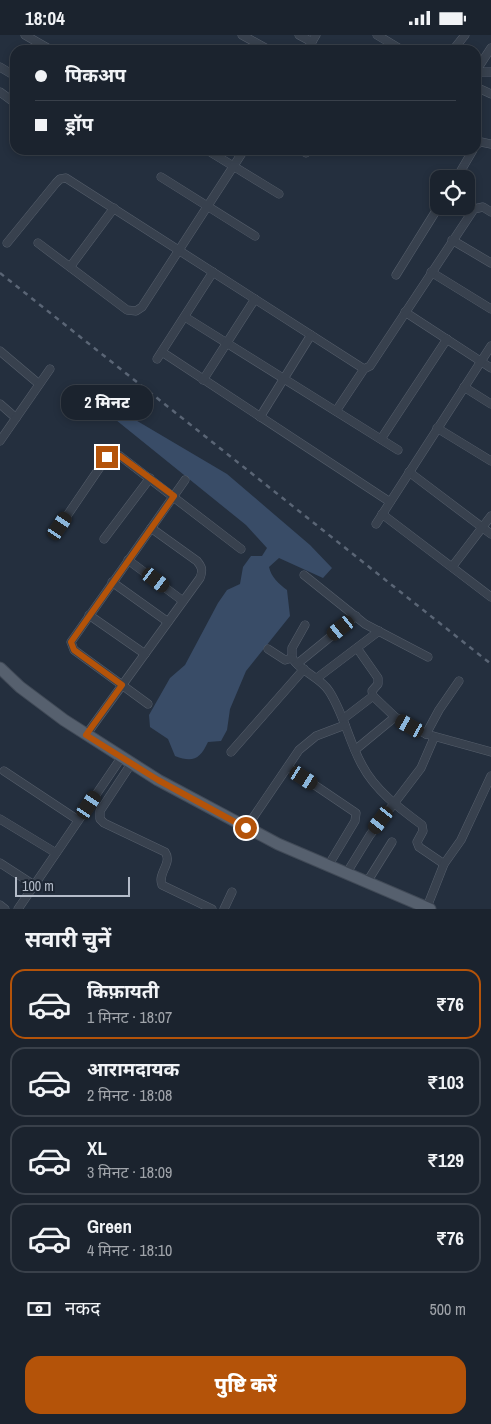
<!DOCTYPE html>
<html lang="hi">
<head>
<meta charset="utf-8">
<style>
	:root { --surface:#1b232e; --page:#242b36; --text:#f1f3f6; --muted:#a0a4aa; --line:#39404a; --accent:#b45309 }
	body { margin:0; font-family:"Archivo Narrow","Noto Sans Devanagari",sans-serif; background:var(--page); color:var(--text); height:100vh; display:flex; flex-direction:column; font-size:19px; white-space:nowrap }
	* { box-sizing:border-box; margin:0 }
	p { font-size:16px; color:var(--muted) }
	.icon { flex:none; width:28px; height:28px; fill:none; stroke:currentColor; stroke-width:2; stroke-linecap:round; stroke-linejoin:round }
	.map { position:relative; height:874px; overflow:hidden }
	.sheet { display:flex; flex-direction:column; background:var(--surface); flex:1 }
	.sheet>* { flex:none }
	.banner { position:absolute; left:10px; top:10px; width:471px; height:110px; border-radius:15px; box-shadow:0 2px 8px #0003,0 0 0 1px var(--line); display:grid; align-content:center; height:110px; padding:0 25px; background:var(--surface) }
	.tools { position:absolute; left:430px; top:135px; display:grid; gap:10px }
	.tools a { display:grid; place-items:center; width:45px; height:45px; border-radius:10px; background:var(--surface); box-shadow:0 2px 8px #0003,0 0 0 1px var(--line); font-size:25px }
	.scale { position:absolute; left:15px; bottom:12px; width:115px; box-sizing:border-box; padding-left:5px; border:2px solid #b4bcc9; border-top:0; font-size:14px; line-height:18px; white-space:nowrap; color:#b4bcc9; -webkit-text-stroke:4px #1d2633; paint-order:stroke }
	.end { position:absolute; width:22px; height:22px; margin:-11px; border:6px solid #b45309; background:#fff; box-shadow:0 0 0 2px #fff }
	.from { border-radius:50% }
	.bubble { position:absolute; height:35px; border-radius:15px; background:var(--surface); box-shadow:0 2px 8px #0003,0 0 0 1px var(--line); font-size:16px; font-weight:800; line-height:35px; text-align:center }
	.car { position:absolute; width:15px; height:30px; margin:-15px -8px; border-radius:6px; box-shadow:0 0 4px 1px #0007; background:linear-gradient(#222 24%,#8ab4d8 0 40%,#222 0 76%,#8ab4d8 0 86%,#222 0) }
	.banner b { display:flex; align-items:center; gap:18px; height:48px; font-size:19px }
	.banner b+b { border-top:1px solid var(--line) }
	.banner i { width:12px; height:12px; background:var(--text) }
	ul { padding:0; list-style:none }
	li { display:flex; align-items:center; gap:15px; height:70px; margin:0 10px 8px; padding:0 15px; border:2px solid var(--line); border-radius:15px }
	li div { flex:1 }
	li b { display:block; font-size:19px }
	li em { font-style:normal; font-weight:800 }
	li.on { border-color:var(--accent) }
	li>.icon { width:45px; height:45px; stroke-width:1.5 }
	h2 { padding:0 25px; font-size:22px; line-height:60px }
	.pay { display:flex; align-items:center; gap:12px; height:55px; padding:0 25px; font-size:19px }
	.pay p { margin-inline-start:auto }
	.cta { display:flex; gap:10px; margin-top:auto; padding:10px 25px }
	.cta a { flex:1; height:58px; border-radius:15px; background:var(--accent); color:#fff; font-size:20px; font-weight:800; line-height:58px; text-align:center }
	.status { display:flex; justify-content:space-between; align-items:center; height:35px; padding:0 25px; background:var(--surface); direction:ltr }
	.status svg { height:14px; fill:currentColor }
	.map>svg:first-child { display:block }
	.water { fill:#394c67 }
	.lines { fill:none; stroke-linecap:round; stroke-linejoin:round }
	.minor-casing { stroke:#565f6c; stroke-width:9 }
	.primary-casing { stroke:#414a57; stroke-width:13 }
	.minor { stroke:#38414e; stroke-width:8 }
	.primary { stroke:#56606e; stroke-width:11 }
	.rail { stroke:#5a6575; stroke-width:2.5; stroke-dasharray:5 5; stroke-linecap:butt }
	.route { stroke:#b45309; stroke-width:6 }
</style>
</head>
<body>
<div class="status"><b>18:04</b><svg viewBox="0 0 49 12"><path d="M0 12V9h3v3zM5 12V6h3v6zM10 12V3h3v9zM15 12V0h3v12zM26 1h20v11H26zM47 4h2v5h-2z"/></svg></div>
<div class="map">
<svg width="491" height="874" viewBox="0 0 491 874">
	<rect width="100%" height="100%" fill="#242f3e"/>
	<path class="water" d="M 122,377 L 227,439 L 310,510 L 332,533 L 323,543 L 279,523 L 269,532 C 271,542 279,549 287,555 L 290,581 L 246,636 L 230,674 L 227,695 L 221,706 L 208,707 C 200,724 193,728 175,721 L 168,704 L 150,692 L 149,680 L 170,643 L 185,630 L 218,568 L 227,555 L 240,549 L 243,532 L 251,521 L 262,521 L 267,513 L 246,490 L 116,385 Z"/>
	<g class="lines">
		<g class="minor-casing">
			<g id="minor">
				<polyline points="25,0 51,15"/>
				<polyline points="242,0 269,15"/>
				<polyline points="299,0 312,7"/>
				<polyline points="377,0 402,15"/>
				<polyline points="307,15 316,0"/>
				<polyline points="453,15 465,0"/>
				<polyline points="0,32 15,41"/>
				<polyline points="476,36 491,13"/>
				<polyline points="476,37 491,37"/>
				<polyline points="476,52 491,59"/>
				<polyline points="0,57 15,68"/>
				<polyline points="476,110 481,107 491,109"/>
				<polyline points="207,115 279,159"/>
				<polyline points="301,115 306,118"/>
				<polyline points="161,142 255,201"/>
				<polyline points="456,144 473,115"/>
				<polyline points="452,205 491,228"/>
				<polyline points="7,208 56,148 60,144 66,143 364,334"/>
				<polyline points="38,208 127,275 136,276 142,272 244,115"/>
				<polyline points="70,232 114,173"/>
				<polyline points="431,237 491,274"/>
				<polyline points="396,240 439,171"/>
				<polyline points="405,277 491,333"/>
				<polyline points="185,282 398,415"/>
				<polyline points="0,316 39,349"/>
				<polyline points="162,317 390,467"/>
				<polyline points="157,324 213,237"/>
				<polyline points="203,345 255,264"/>
				<polyline points="464,352 491,369"/>
				<polyline points="0,369 16,383"/>
				<polyline points="336,376 364,334 370,331 474,174 483,172 491,177"/>
				<polyline points="260,382 311,300"/>
				<polyline points="437,393 491,426"/>
				<polyline points="381,404 447,304"/>
				<polyline points="0,406 50,334"/>
				<polyline points="409,437 491,499"/>
				<polyline points="382,479 491,562"/>
				<polyline points="376,489 491,311"/>
				<polyline points="60,491 107,422 115,420 120,421 241,514"/>
				<polyline points="104,504 150,443"/>
				<polyline points="128,525 183,566"/>
				<polyline points="452,532 491,481"/>
				<polyline points="304,540 365,589 428,622"/>
				<polyline points="112,547 168,587"/>
				<polyline points="89,580 145,619"/>
				<path d="M 305,590 L 292,613 L 292,623 C 301,637 320,642 329,656 C 344,679 349,707 362,730 C 375,755 399,773 422,790 L 423,796 L 417,807 L 419,812 L 444,829"/>
				<polyline points="357,613 378,643 378,649 372,656 373,661"/>
				<polyline points="268,614 285,625 292,623"/>
				<polyline points="297,629 356,581"/>
				<polyline points="317,643 379,596"/>
				<polyline points="148,669 74,615 71,607 185,445"/>
				<polyline points="343,684 373,661 395,682 426,699 491,717"/>
				<polyline points="426,699 439,675 459,646"/>
				<path d="M 86,700 L 200,543 C 203,535 202,532 197,526 L 151,493"/>
				<polyline points="355,715 395,682"/>
				<polyline points="231,717 304,634"/>
				<path d="M 131,729 L 100,776 L 100,784 L 104,788 L 165,817 C 173,828 157,838 162,850 L 212,874"/>
				<polyline points="288,732 356,778 355,786 328,831"/>
				<polyline points="4,736 78,785"/>
				<polyline points="0,784 56,818"/>
				<polyline points="246,793 299,715 316,701 345,690"/>
				<polyline points="0,828 34,850"/>
				<polyline points="346,839 370,800 421,733 434,703"/>
				<polyline points="367,847 392,807"/>
				<polyline points="0,870 5,874"/>
				<polyline points="427,872 444,829 461,805 491,741"/>
				<polyline points="18,874 121,723"/>
				<polyline points="224,874 232,857"/>
			</g>
		</g>
		<g class="primary-casing">
			<polyline id="primary" points="0,633 20,652 64,685 158,745 278,809 430,874"/>
		</g>
		<use href="#minor" class="minor"/>
		<use href="#primary" class="primary"/>
		<polyline class="rail" points="0,238 491,629"/>
	</g>
	<g class="lines">
		<polyline class="route" points="107,422 115,420 120,421 174,461 71,607 74,615 122,650 86,700 158,745 246,793"/>
	</g>
</svg>
<div class="tools">
<a><svg class="icon" aria-label="locate" viewBox="0 0 24 24"><circle cx="12" cy="12" r="6"/><path d="M12 2v4M12 18v4M2 12h4M18 12h4"/></svg></a>
</div>
<div class="scale">100 m</div>
<i class="end from" style="left:246px;top:793px"></i>
<i class="end" style="left:107px;top:422px"></i>
<div class="bubble" style="left:61px;top:350px;width:92px">2 मिनट</div>
<i class="car" style="left:60px;top:491px;rotate:34deg"></i>
<i class="car" style="left:156px;top:545px;rotate:127deg"></i>
<i class="car" style="left:341px;top:593px;rotate:231deg"></i>
<i class="car" style="left:410px;top:691px;rotate:299deg"></i>
<i class="car" style="left:304px;top:743px;rotate:123deg"></i>
<i class="car" style="left:89px;top:770px;rotate:34deg"></i>
<i class="car" style="left:381px;top:785px;rotate:217deg"></i>
<div class="banner">
<b><i class="from"></i>पिकअप</b>
<b><i></i>ड्रॉप</b>
</div>
</div>
<section class="sheet">
<h2>सवारी चुनें</h2>
<ul>
<li class="on"><svg class="icon" aria-label="car" viewBox="0 0 24 24"><path d="M5 17H2v-5l4-1 3-4h7l3 4 3 1v5h-3M9 17h6M6 11h13"/><circle cx="7" cy="17" r="2"/><circle cx="17" cy="17" r="2"/></svg><div><b>किफ़ायती</b><p>1 मिनट · 18:07</p></div><em>₹76</em></li>
<li><svg class="icon" aria-label="car" viewBox="0 0 24 24"><path d="M5 17H2v-5l4-1 3-4h7l3 4 3 1v5h-3M9 17h6M6 11h13"/><circle cx="7" cy="17" r="2"/><circle cx="17" cy="17" r="2"/></svg><div><b>आरामदायक</b><p>2 मिनट · 18:08</p></div><em>₹103</em></li>
<li><svg class="icon" aria-label="car" viewBox="0 0 24 24"><path d="M5 17H2v-5l4-1 3-4h7l3 4 3 1v5h-3M9 17h6M6 11h13"/><circle cx="7" cy="17" r="2"/><circle cx="17" cy="17" r="2"/></svg><div><b>XL</b><p>3 मिनट · 18:09</p></div><em>₹129</em></li>
<li><svg class="icon" aria-label="car" viewBox="0 0 24 24"><path d="M5 17H2v-5l4-1 3-4h7l3 4 3 1v5h-3M9 17h6M6 11h13"/><circle cx="7" cy="17" r="2"/><circle cx="17" cy="17" r="2"/></svg><div><b>Green</b><p>4 मिनट · 18:10</p></div><em>₹76</em></li>
</ul>
<div class="pay"><svg class="icon" aria-label="cash" viewBox="0 0 24 24"><path d="M3 7h18v10H3z"/><circle cx="12" cy="12" r="2"/></svg>नकद<p>500 m</p></div>
<div class="cta"><a>पुष्टि करें</a></div>
</section>
</body>
</html>
